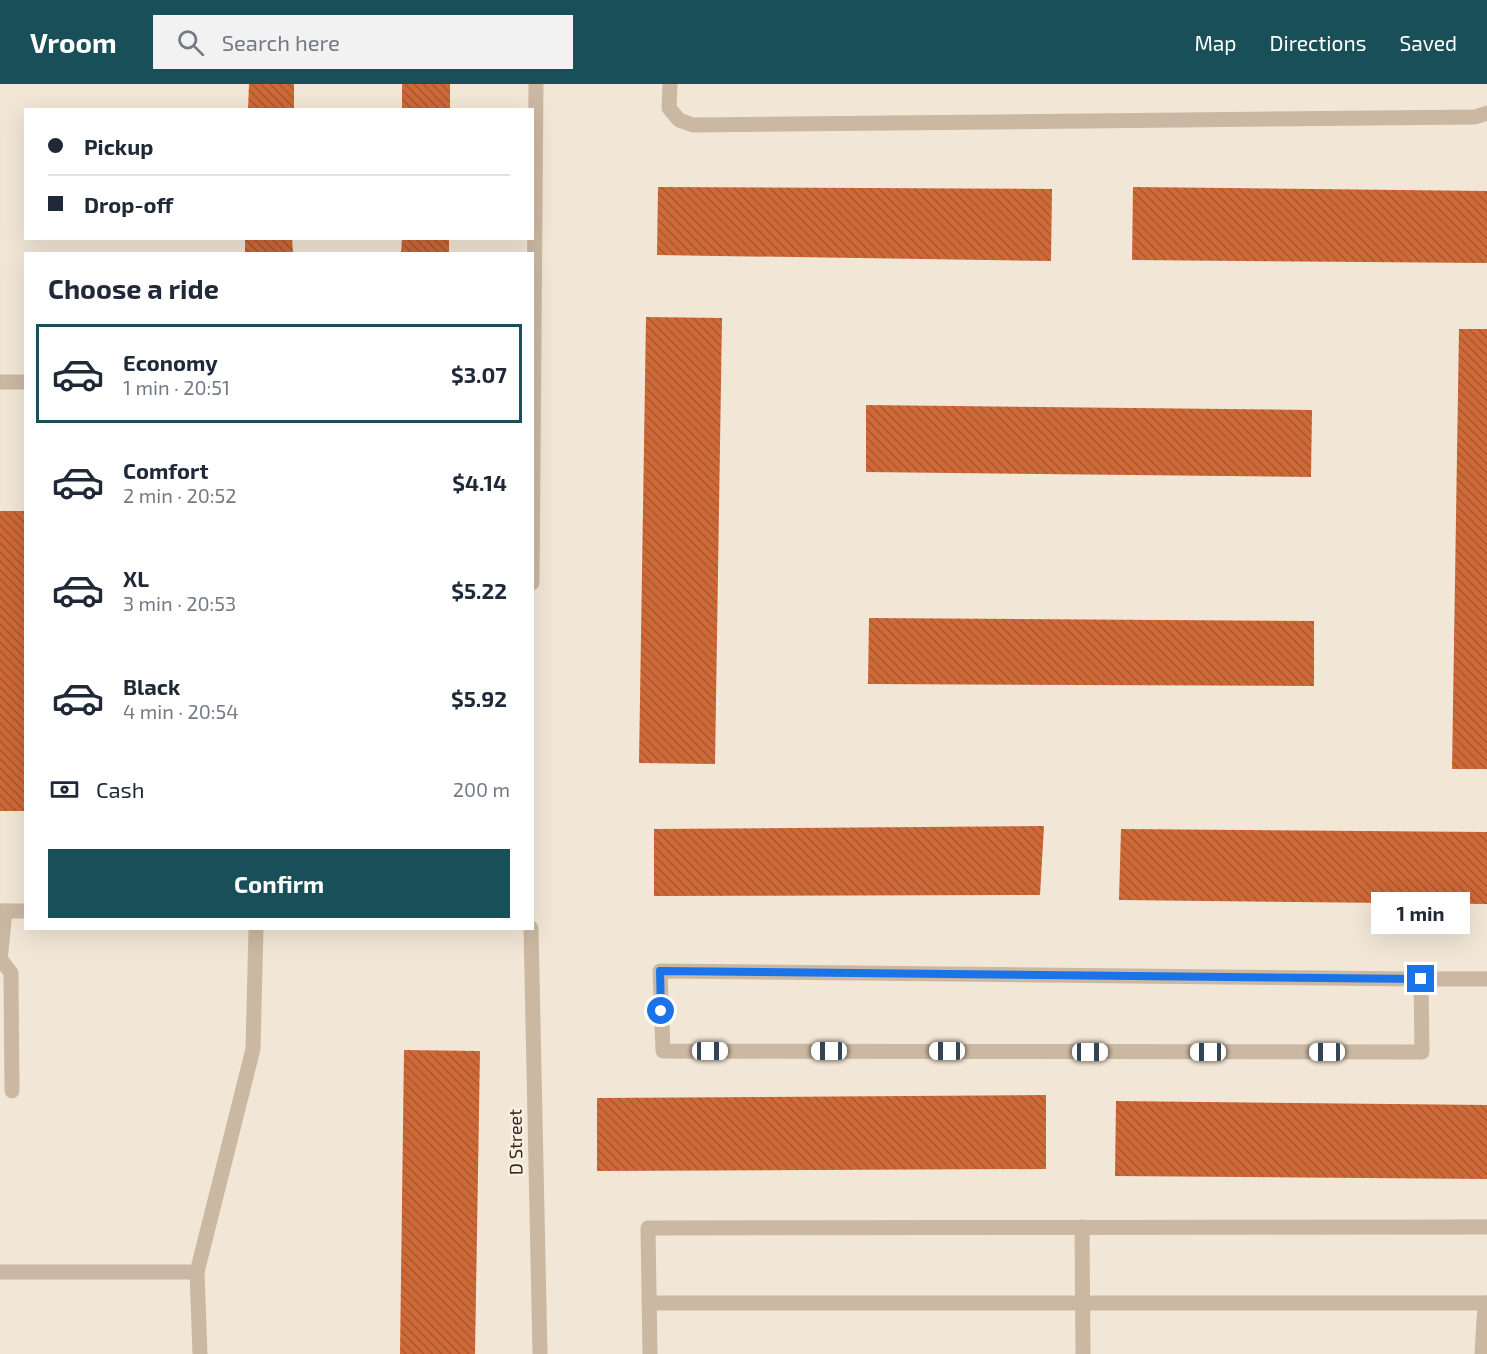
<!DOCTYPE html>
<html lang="en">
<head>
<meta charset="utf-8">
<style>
	:root { --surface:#fff; --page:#f2f2f3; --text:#1f2937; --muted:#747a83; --line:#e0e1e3; --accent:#184f58 }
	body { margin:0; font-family:"Exo 2",sans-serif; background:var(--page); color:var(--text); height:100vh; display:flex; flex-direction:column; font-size:22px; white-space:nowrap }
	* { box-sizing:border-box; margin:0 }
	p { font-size:20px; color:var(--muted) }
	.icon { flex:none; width:33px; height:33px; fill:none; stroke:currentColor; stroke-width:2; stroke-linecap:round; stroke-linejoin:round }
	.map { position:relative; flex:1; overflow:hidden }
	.side { position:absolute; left:24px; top:168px; width:510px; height:678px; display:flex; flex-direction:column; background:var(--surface); border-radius:0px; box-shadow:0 6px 24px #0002 }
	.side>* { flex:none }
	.hud { position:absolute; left:24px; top:24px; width:510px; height:132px; border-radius:0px; box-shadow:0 6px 24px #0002; display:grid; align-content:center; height:132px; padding:0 24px; background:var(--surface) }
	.end { position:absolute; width:27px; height:27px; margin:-14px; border:8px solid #1a73e8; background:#fff; box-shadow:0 0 0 3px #fff }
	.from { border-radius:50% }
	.bubble { position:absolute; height:42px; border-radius:0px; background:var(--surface); box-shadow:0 6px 24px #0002; font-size:20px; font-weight:700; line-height:42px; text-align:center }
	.car { position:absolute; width:18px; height:36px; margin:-18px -9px; border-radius:8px; box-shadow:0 0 4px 2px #0007; background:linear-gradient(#fff 24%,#345 0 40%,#fff 0 76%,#345 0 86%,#fff 0) }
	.hud b { display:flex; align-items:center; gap:21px; height:57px; font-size:22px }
	.hud b+b { border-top:2px solid var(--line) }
	.hud i { width:15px; height:15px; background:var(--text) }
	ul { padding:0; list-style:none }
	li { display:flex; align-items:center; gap:18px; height:99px; margin:0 12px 9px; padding:0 12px; border:3px solid transparent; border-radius:0px }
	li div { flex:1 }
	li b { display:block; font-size:22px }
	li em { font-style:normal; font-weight:700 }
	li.on { border-color:var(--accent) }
	li>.icon { width:54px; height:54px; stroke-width:1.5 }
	h2 { padding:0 24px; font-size:27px; line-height:72px }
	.pay { display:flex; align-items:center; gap:15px; height:66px; padding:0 24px; font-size:22px }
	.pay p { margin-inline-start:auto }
	.button { display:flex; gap:12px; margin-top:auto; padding:12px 24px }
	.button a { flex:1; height:69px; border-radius:0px; background:var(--accent); color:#fff; font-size:24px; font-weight:700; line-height:69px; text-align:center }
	header { display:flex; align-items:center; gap:36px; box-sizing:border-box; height:84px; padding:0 30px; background:var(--accent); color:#fff }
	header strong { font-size:28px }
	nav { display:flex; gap:33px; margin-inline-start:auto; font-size:21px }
	.search { width:420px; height:54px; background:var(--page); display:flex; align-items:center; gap:15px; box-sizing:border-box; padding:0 21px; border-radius:0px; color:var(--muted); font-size:22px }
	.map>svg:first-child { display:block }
	.building { fill:url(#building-back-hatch) }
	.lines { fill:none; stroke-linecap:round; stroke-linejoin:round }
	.minor { stroke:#cbb8a2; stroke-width:15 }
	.route { stroke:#1a73e8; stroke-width:8 }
	.labels { text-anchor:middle; stroke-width:4.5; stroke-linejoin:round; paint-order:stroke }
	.street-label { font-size:18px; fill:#352b25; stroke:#faf1e2 }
</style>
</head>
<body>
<header>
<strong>Vroom</strong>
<div class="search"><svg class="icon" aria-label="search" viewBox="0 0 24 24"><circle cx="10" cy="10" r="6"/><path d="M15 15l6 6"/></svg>Search here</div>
<nav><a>Map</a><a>Directions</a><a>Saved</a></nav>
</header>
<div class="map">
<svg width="1487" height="1270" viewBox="0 0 1487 1270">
	<defs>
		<pattern id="building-back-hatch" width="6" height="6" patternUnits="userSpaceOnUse" patternTransform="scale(1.5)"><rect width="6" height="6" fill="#ce6938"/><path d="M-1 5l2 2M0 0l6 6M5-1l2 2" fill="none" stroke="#a8572f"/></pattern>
	</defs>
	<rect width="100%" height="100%" fill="#f2e7d6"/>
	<g class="building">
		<polygon points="249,0 294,0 294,26 248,26"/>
		<rect x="402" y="0" width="48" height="26"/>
		<polygon points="658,103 1052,105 1051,177 657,171"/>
		<polygon points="1133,103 1487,107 1487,179 1132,176"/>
		<polygon points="245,154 292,154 293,169 245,170"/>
		<polygon points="402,154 449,154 449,170 401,170"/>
		<polygon points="646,233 722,234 715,680 639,679"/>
		<polygon points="1459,245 1487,245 1487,685 1452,685"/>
		<polygon points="866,321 1312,326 1311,393 866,388"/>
		<rect x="0" y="427" width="26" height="300"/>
		<polygon points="869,534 1314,537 1314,602 868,600"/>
		<polygon points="1044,742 1040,811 654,812 654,745"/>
		<polygon points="1121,745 1487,748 1487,820 1119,816"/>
		<polygon points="404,966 480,967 475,1270 400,1270"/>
		<polygon points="1046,1011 1046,1085 597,1087 597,1014"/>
		<polygon points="1116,1017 1487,1021 1487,1095 1115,1092"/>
	</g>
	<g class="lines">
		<g class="minor">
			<polyline points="670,0 669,24 679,36 693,41 1475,33 1487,29"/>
			<polyline points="0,298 26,298"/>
			<polyline points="532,499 536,0"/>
			<polyline points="0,827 26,827"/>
			<polyline points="531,844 540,1270"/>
			<polyline points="0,877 5,827"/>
			<polyline points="2,877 11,889 12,1007"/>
			<polyline points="1421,895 1422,968 663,967 660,887 1421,895 1487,895"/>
			<polyline points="1082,1143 1083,1270"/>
			<polyline points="0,1188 197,1188"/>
			<polyline points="649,1219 1487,1219"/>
			<polyline points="200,1270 197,1188 253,965 256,844"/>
			<polyline points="650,1270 648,1144 1487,1143"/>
			<polyline points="1482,1270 1485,1219"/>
		</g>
	</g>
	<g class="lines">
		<polyline class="route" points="661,927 660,887 1421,895"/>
	</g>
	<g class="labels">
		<g class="street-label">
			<text transform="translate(516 1058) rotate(-91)" y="6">D Street</text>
		</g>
	</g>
</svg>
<i class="end from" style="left:661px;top:927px"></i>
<i class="end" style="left:1421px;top:895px"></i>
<div class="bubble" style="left:1371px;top:808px;width:99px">1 min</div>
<i class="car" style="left:710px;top:967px;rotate:90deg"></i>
<i class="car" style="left:829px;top:967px;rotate:270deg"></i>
<i class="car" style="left:947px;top:967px;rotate:270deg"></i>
<i class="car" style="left:1090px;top:968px;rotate:90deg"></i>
<i class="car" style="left:1208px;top:968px;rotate:270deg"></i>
<i class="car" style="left:1327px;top:968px;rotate:270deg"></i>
<div class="hud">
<b><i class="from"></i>Pickup</b>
<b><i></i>Drop-off</b>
</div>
<section class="side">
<h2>Choose a ride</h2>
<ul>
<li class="on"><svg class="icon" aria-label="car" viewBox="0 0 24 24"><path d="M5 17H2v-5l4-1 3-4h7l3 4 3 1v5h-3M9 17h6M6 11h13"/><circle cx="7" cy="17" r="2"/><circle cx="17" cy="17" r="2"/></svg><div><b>Economy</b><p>1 min · 20:51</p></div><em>$3.07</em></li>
<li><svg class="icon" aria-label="car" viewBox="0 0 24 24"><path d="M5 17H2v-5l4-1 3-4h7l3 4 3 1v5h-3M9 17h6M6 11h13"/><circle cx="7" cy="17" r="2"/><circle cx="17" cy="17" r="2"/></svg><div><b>Comfort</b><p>2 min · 20:52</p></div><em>$4.14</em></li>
<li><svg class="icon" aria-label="car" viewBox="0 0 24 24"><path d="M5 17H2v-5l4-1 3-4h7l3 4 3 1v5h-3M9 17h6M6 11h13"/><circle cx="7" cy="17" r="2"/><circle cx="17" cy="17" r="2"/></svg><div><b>XL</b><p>3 min · 20:53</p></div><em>$5.22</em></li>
<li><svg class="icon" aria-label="car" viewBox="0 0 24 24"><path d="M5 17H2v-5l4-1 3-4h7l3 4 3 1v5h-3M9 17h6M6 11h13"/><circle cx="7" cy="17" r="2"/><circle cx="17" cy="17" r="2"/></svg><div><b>Black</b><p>4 min · 20:54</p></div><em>$5.92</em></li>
</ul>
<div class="pay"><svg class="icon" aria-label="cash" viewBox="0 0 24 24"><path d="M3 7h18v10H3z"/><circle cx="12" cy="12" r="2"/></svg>Cash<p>200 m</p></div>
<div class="button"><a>Confirm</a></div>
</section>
</div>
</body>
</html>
